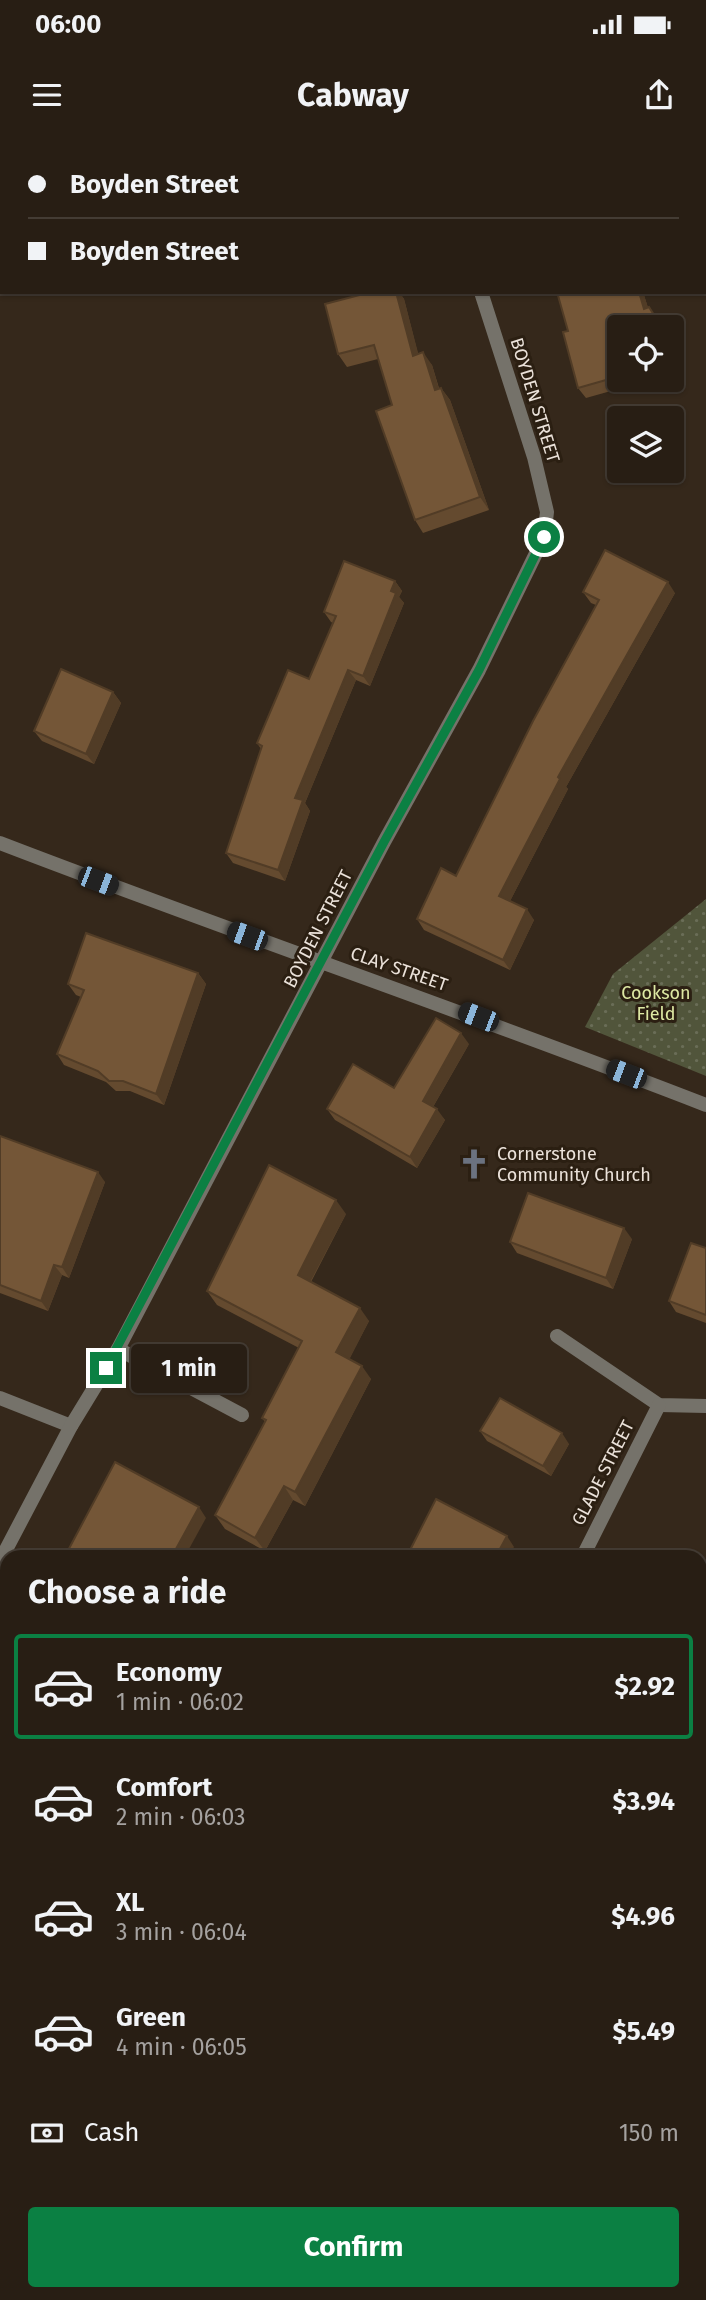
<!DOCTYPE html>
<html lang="en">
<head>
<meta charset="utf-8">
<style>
	:root { --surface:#281e14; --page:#342b22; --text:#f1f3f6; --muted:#a5a2a0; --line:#443c34; --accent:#0b8043 }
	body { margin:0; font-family:"Fira Sans",sans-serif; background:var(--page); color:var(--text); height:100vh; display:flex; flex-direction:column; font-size:26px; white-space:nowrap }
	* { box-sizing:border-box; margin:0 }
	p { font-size:23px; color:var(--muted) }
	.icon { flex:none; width:38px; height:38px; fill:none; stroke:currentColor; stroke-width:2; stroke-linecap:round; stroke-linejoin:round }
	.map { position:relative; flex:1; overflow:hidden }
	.details { position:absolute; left:0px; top:1410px; width:707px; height:751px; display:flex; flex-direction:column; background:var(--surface); border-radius:21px 21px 0 0; box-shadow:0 2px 5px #0004,0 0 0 2px var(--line) }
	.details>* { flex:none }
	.banner { position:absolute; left:0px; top:0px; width:707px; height:154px; box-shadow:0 2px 5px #0004,0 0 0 2px var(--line); display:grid; align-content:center; height:154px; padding:0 28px; background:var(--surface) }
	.tools { position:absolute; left:607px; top:175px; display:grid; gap:14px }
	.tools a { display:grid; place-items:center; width:77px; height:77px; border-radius:7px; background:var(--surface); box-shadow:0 2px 5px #0004,0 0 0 2px var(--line); font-size:35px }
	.end { position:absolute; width:32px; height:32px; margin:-16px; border:9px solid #0b8043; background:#fff; box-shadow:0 0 0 4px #fff }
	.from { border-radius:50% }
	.bubble { position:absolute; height:49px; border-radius:7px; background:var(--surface); box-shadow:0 2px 5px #0004,0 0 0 2px var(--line); font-size:23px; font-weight:700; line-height:49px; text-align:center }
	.car { position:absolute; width:21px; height:42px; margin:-21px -10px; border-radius:9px; box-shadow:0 0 5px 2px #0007; background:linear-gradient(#222 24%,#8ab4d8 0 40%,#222 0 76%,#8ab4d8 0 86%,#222 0) }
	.banner b { display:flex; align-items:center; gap:24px; height:66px; font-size:26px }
	.banner b+b { border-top:2px solid var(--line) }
	.banner i { width:18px; height:18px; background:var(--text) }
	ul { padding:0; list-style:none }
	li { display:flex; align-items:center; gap:21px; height:105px; margin:0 14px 10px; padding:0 14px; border:4px solid transparent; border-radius:7px }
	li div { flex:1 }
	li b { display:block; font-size:26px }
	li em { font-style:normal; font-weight:700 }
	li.selected { border-color:var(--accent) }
	li>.icon { width:63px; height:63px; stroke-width:1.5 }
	h2 { padding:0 28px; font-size:32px; line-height:84px }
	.pay { display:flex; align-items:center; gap:18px; height:77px; padding:0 28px; font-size:26px }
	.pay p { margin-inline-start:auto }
	.primary-button { display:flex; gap:14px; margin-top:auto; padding:14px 28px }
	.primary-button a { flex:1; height:80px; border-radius:7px; background:var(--accent); color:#fff; font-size:28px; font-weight:700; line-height:80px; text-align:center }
	.status { display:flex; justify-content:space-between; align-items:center; height:49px; padding:0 35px; background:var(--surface); direction:ltr }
	.status svg { height:19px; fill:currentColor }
	header { display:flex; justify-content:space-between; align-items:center; height:91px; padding:0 28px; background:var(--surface); font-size:32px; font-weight:700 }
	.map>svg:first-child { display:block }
	.grass { fill:url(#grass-dots) }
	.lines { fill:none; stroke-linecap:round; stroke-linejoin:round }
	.lane { stroke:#75726a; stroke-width:14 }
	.street { stroke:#75726a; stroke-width:14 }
	.primary { stroke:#bfb9a8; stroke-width:18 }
	.wall { fill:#644a2f }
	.shaded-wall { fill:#513c26 }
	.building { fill:#745637; stroke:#513c26; stroke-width:2 }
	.route { stroke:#0b8043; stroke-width:9 }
	.labels { text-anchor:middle; stroke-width:6; stroke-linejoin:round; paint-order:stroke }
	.street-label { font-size:18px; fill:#ebe2da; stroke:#2b1f12 }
	.park-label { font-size:18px; fill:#dde8a3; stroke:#2b1f12 }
	.poi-label { font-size:18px; fill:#ebe2da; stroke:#2b1f12; text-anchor:start }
</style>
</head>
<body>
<div class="status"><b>06:00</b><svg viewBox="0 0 49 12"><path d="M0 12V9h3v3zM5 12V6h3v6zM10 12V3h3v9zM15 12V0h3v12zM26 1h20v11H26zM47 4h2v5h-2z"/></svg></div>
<header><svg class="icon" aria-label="menu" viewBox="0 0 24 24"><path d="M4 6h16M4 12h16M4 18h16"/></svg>Cabway<svg class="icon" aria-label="share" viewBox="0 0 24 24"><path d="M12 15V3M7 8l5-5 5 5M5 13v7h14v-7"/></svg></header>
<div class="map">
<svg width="706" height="2160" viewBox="0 0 706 2160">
	<defs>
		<pattern id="grass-dots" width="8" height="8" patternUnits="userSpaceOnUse" patternTransform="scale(1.75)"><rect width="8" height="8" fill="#51553b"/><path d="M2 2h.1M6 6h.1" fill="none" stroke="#6a6d57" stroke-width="1.8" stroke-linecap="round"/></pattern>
	</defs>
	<rect width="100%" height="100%" fill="#35281b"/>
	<polygon class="grass" points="706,759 706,936 585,887 613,834"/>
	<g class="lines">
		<polyline class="lane" points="118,1209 242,1275"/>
		<g class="street">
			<polyline points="433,0 434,2"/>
			<path d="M 0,703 C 234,793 472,874 706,965"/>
			<polyline points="557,1196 659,1265 706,1266"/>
			<polyline points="0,1258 71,1286"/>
			<polyline points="582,1418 659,1265"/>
			<polyline points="0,1421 71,1286 118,1209 384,702 479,530 544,397 547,372 534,317 481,152"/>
		</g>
		<g class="primary">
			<polyline points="0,1931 7,1935"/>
			<polyline points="0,2149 7,2146"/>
			<polyline points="278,2154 298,2160"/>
			<polyline points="362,2154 371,2160"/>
		</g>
	</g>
	<g class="wall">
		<polygon points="0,0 223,0 224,2 2,2 2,101 0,101"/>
		<polygon points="371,152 399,152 404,159 418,214 432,225 439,248 441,248 450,260 489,370 423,393 415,380 392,265 378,219 347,227 338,214"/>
		<polygon points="557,152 643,152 648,168 657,178 662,187 620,187 620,240 650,240 586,258 578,248 568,191"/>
		<polygon points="395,441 402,451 399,457 404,463 370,546 356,540 305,663 310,671 285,741 233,723 226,713 261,609 257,603 309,539 333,483 331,482 324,472"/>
		<polygon points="583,452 675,453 566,647 568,649 510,761 534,780 510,830 424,790 417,779 456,736 596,465 591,463"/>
		<polygon points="113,552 121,563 94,624 42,601 34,591"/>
		<polygon points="198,833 206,844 164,965 130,951 116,951 106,942 64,925 57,914 81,857 76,855 68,844"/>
		<polygon points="469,904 433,967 445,980 417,1028 335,980 327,969 394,948"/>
		<polygon points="0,996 105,1042 69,1138 62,1135 48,1171 0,1153"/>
		<polygon points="346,1074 311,1142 369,1181 349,1219 371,1239 305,1366 293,1360 265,1411 225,1389 215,1375 265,1282 262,1278 299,1208 217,1165 207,1151"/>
		<polygon points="632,1099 613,1149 517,1113 510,1102"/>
		<polygon points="706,1108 706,1183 676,1172 669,1161"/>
		<polygon points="480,1291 569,1304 551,1336 487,1301"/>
		<polygon points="0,1738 7,1742 7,1839 0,1835"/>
		<polygon points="706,1877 706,1914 700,1910 700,1888"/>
		<polygon points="578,2154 646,2154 642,2160 586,2160"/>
	</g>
	<g class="shaded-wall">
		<polygon points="396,152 399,152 404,159 422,228 413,216"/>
		<polygon points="639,152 643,152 652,180 644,169"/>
		<polygon points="649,167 657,178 662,187 657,187"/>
		<polygon points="423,212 432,225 443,263 435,250"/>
		<polygon points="441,248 450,260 489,370 480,357"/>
		<polygon points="395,441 402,451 399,457 404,463 370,546 363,536"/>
		<polygon points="668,442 675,453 566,647 568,649 507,767 499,756 558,637"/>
		<polygon points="348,530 356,540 305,663 310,671 285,741 278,730 295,658"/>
		<polygon points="113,552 121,563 94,624 86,614"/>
		<polygon points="527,769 534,780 510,830 503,820"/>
		<polygon points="198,833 206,844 164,965 156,954"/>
		<polygon points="461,893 469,904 430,972 423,961"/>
		<polygon points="437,969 445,980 417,1028 410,1017"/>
		<polygon points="98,1032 105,1042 69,1138 62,1127"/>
		<polygon points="336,1060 346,1074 307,1148 298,1135"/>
		<polygon points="624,1088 632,1099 613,1149 606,1138"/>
		<polygon points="54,1125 62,1135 48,1171 41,1161"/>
		<polygon points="360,1168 369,1181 346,1226 336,1212"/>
		<polygon points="362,1226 371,1239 305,1366 295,1352"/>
		<polygon points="562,1293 569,1304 551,1336 543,1326"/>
		<polygon points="284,1346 293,1360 265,1411 255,1398"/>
		<polygon points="199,1367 206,1378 184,1418 171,1418"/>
		<polygon points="507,1396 514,1407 508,1418 495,1418"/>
		<polygon points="706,1523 706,1547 700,1559 700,1534"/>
		<polygon points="7,1692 7,1717 0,1730 0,1705"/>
		<polygon points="706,2015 706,2040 700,2051 700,2026"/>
		<polygon points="632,2154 646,2154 642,2160 628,2160"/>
	</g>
	<g class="building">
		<polygon points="0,0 218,0 218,2 2,2 2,89 0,89"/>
		<polygon points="371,152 396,152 413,216 423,212 435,250 441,248 480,357 415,380 376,271 392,265 374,205 338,214 325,164"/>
		<polygon points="557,152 639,152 644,169 649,167 654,175 657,187 620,187 620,236 578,248 563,192 568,191"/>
		<polygon points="605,410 668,442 558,637 560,639 499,756 527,769 503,820 417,779 441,728 456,736 533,581 599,460 583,452"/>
		<polygon points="344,421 395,441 391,451 396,453 363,536 348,530 295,658 303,660 278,730 226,713 262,606 257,603 288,530 309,539 336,476 324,472"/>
		<polygon points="61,529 113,552 86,614 34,591"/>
		<polygon points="86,793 198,833 156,954 123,941 109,941 98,931 57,914 84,850 68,844"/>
		<polygon points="436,878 461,893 423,961 437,969 410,1017 327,969 353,924 394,948"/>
		<polygon points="0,996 98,1032 62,1127 54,1125 41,1161 0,1145"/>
		<polygon points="269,1025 336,1060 298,1135 360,1168 336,1212 362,1226 295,1352 284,1346 255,1398 215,1375 266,1280 262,1278 302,1201 207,1151"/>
		<polygon points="528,1053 624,1088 606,1138 510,1102"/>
		<polygon points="691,1103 706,1108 706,1175 669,1161"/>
		<polygon points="500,1258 562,1293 543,1326 480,1291"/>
		<polygon points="115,1322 199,1367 171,1418 64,1418"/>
		<polygon points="436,1359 507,1396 495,1418 406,1418"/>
		<polygon points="656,1411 668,1418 652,1418"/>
		<polygon points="700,1437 706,1440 706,1523 700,1534"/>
		<polygon points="7,1512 7,1692 0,1705 0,1525"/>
		<polygon points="0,1738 7,1742 7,1833 0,1829"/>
		<polygon points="706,1877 706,1907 700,1904 700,1888"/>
		<polygon points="700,1988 706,1992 706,2015 700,2026"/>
		<polygon points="587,2154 632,2154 628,2160 597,2160"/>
	</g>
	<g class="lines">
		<polyline class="route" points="106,1228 384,702 479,530 544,397"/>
	</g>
	<defs>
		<g id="church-bare" transform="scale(2.415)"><path d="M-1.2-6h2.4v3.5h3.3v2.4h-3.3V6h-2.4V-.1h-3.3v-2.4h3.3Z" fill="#6b7280" stroke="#2b1f12" stroke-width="2.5" paint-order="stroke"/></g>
	</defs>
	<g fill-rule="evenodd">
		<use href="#church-bare" x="474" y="1024"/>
	</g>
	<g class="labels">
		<g class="street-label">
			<text transform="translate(535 260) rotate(73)" y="6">BOYDEN STREET</text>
			<text transform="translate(318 789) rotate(-63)" y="6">BOYDEN STREET</text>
			<text transform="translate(399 829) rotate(19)" y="6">CLAY STREET</text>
			<text transform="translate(603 1333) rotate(-63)" y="6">GLADE STREET</text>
		</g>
		<g class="park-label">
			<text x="656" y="859">Cookson<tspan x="656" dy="21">Field</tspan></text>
		</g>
		<g class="poi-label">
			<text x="497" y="1020">Cornerstone<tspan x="497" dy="21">Community Church</tspan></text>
		</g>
	</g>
</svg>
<div class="tools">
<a><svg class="icon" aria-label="locate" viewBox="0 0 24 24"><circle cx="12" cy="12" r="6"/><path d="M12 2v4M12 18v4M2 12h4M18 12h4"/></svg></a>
<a><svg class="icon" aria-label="layers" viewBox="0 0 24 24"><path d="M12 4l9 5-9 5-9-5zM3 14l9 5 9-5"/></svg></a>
</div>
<i class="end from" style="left:544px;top:397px"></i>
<i class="end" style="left:106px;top:1228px"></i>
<div class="bubble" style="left:131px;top:1204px;width:116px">1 min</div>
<i class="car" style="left:98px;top:741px;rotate:111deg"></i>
<i class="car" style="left:247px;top:796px;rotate:290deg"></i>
<i class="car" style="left:478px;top:877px;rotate:291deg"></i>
<i class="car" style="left:626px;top:934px;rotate:291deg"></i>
<div class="banner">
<b><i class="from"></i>Boyden Street</b>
<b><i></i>Boyden Street</b>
</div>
<section class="details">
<h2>Choose a ride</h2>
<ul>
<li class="selected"><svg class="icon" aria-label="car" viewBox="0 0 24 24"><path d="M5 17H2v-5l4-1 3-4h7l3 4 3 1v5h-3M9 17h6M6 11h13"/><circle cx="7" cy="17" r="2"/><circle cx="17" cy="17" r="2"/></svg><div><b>Economy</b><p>1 min · 06:02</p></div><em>$2.92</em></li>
<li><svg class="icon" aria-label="car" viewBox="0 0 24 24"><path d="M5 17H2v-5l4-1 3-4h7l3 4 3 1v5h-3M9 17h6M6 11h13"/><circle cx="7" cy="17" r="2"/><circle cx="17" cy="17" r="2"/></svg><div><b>Comfort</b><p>2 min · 06:03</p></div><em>$3.94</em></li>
<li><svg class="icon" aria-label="car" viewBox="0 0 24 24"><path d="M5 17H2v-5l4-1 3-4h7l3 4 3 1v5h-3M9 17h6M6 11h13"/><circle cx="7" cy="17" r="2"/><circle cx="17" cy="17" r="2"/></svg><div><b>XL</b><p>3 min · 06:04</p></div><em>$4.96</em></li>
<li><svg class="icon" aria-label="car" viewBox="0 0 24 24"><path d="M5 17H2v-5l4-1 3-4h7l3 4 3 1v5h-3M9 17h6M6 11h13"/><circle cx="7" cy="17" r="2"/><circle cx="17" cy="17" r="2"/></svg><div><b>Green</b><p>4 min · 06:05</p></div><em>$5.49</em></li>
</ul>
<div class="pay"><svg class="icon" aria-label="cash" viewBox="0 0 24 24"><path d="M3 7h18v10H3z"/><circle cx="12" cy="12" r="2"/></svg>Cash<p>150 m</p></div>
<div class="primary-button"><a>Confirm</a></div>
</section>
</div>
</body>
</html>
